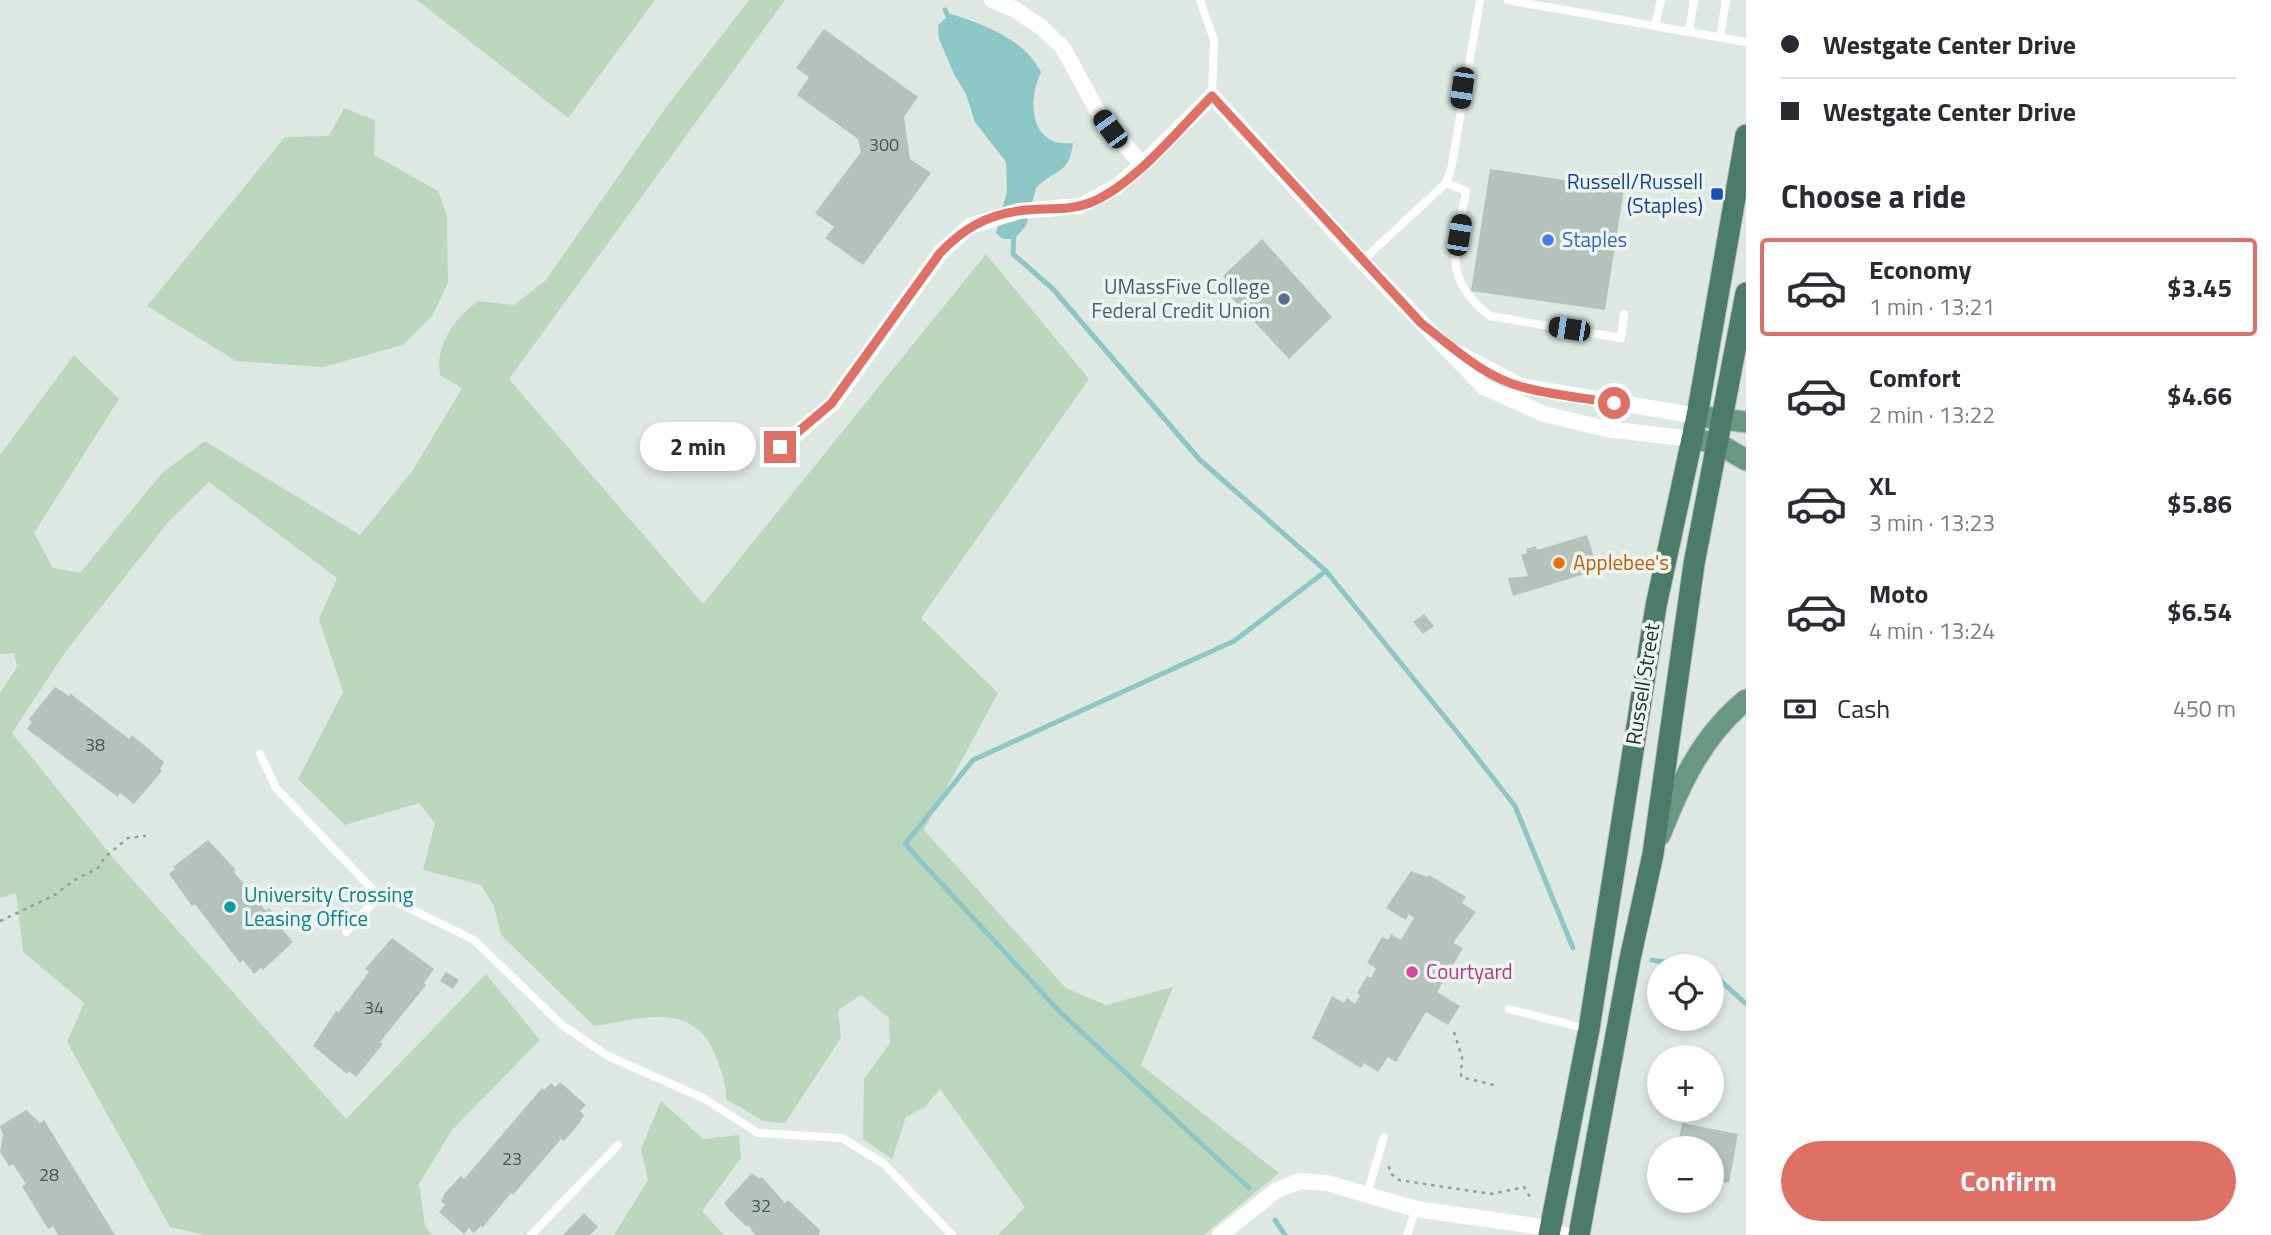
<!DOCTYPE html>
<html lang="en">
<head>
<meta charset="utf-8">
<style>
	:root { --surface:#fff; --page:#f7f7f7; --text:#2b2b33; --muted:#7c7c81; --line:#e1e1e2; --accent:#df7065 }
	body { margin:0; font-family:"Titillium Web",sans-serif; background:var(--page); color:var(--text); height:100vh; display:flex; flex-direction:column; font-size:26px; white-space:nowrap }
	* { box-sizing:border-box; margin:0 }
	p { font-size:23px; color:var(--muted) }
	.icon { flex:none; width:38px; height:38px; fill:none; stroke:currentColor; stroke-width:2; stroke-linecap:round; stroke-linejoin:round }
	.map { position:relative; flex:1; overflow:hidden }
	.sheet { display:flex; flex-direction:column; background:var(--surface); width:525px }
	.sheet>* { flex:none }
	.banner { display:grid; align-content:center; height:154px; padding:0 35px; background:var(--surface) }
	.buttons { position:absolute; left:1647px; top:954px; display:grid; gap:14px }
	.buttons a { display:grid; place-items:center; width:77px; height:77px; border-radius:50%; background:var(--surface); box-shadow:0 4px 10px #0003; font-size:35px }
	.end { position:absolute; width:32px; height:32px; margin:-16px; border:9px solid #df7065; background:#fff; box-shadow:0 0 0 4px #fff }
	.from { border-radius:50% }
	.bubble { position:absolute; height:49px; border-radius:24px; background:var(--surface); box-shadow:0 4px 10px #0003; font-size:23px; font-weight:700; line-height:49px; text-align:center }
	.car { position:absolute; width:21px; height:42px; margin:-21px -10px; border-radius:9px; box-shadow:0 0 5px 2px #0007; background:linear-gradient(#222 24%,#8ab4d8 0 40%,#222 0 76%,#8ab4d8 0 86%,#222 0) }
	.banner b { display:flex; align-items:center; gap:24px; height:66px; font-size:26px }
	.banner b+b { border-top:2px solid var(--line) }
	.banner i { width:18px; height:18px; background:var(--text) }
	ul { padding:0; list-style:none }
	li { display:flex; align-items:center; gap:21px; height:98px; margin:0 14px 10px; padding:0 21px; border:4px solid transparent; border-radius:7px }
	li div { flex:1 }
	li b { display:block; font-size:26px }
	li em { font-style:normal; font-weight:700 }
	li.selected { border-color:var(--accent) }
	li>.icon { width:63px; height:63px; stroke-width:1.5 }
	h2 { padding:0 35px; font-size:32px; line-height:84px }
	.pay { display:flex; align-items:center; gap:18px; height:77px; padding:0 35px; font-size:26px }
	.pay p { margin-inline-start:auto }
	.cta { display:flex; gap:14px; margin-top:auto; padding:14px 35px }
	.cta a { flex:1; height:80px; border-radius:42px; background:var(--accent); color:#fff; font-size:28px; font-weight:700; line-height:80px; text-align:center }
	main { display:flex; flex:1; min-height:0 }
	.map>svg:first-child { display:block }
	.green { fill:#bad7bd }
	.water { fill:#8dc6c7 }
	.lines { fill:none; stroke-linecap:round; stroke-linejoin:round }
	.stream { stroke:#8dc6c7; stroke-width:5 }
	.building { fill:#b4c2bb }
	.primary-casing { stroke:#bdc2c0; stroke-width:23 }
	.trunk-casing { stroke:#bdc2c0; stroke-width:23 }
	.path { stroke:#83a796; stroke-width:2.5; stroke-dasharray:3.5 5; stroke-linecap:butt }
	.service { stroke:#fff; stroke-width:8 }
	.minor { stroke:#fff; stroke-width:16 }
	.primary { stroke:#689884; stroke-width:21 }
	.trunk { stroke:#4d7b69; stroke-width:21 }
	.route { stroke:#df7065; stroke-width:9 }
	.transit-dot { fill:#1a4fb4; stroke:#eef5f1; stroke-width:2.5 }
	.shop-dot { fill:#3f7fe0; stroke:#eef5f1; stroke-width:2.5 }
	.service-dot { fill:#5c6f8a; stroke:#eef5f1; stroke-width:2.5 }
	.food-dot { fill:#e8710a; stroke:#eef5f1; stroke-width:2.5 }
	.culture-dot { fill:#0f9aa8; stroke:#eef5f1; stroke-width:2.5 }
	.hotel-dot { fill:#d1479c; stroke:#eef5f1; stroke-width:2.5 }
	.labels { text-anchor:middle; stroke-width:7; stroke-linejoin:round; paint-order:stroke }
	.number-label { font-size:18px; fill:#465850 }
	.transit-label { font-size:21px; fill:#164399; stroke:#eef5f1; text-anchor:end }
	.shop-label { font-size:21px; fill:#366cbe; stroke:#eef5f1; text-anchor:start }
	.service-label { font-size:21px; fill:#4e5e75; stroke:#eef5f1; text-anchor:end }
	.food-label { font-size:21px; fill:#c56008; stroke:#eef5f1; text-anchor:start }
	.street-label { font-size:21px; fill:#22352d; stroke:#eef5f1 }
	.culture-label { font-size:21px; fill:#0d838f; stroke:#eef5f1; text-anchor:start }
	.hotel-label { font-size:21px; fill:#b23c85; stroke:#eef5f1; text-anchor:start }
</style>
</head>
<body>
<main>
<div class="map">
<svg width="1746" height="1235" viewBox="0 0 1746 1235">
	<rect width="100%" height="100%" fill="#dee8e2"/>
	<g class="green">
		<polygon points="417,0 655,0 568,118"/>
		<path d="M 749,0 L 785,0 L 509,379 L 703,604 L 986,254 L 1089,379 L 921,618 L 998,693 L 924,830 L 1066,988 L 1106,1005 L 1173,987 L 1141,1065 L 1279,1173 L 1204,1235 L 998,1235 L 1025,1207 L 940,1089 L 925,1107 L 906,1117 L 892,1159 L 863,1139 L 864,1079 L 890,1043 L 889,1018 L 861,995 L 838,1010 L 841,1038 L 785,1123 L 763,1121 L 726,1099 C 726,1083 722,1072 716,1057 C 695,999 641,1019 594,1026 L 501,935 L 494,906 L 481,885 L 423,870 L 435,823 L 419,803 L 345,825 L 298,779 L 343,692 L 319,619 L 337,578 L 209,482 L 170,520 L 66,651 L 12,733 L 115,860 L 346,1119 L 486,974 L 540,1040 L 452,1130 L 419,1184 L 425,1226 L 432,1235 L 205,1235 L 170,1227 L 67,1042 L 84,1003 L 23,952 L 16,893 L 0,898 L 0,693 L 17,667 L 14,653 L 0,654 L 0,455 L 74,355 L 119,399 L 34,533 L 53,568 L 80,573 L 162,473 L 205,441 L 360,535 L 413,470 L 462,388 L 440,375 C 435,346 454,318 478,301 L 514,305 L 546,280 L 667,106 Z"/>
		<polygon points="344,108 375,120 374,155 438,191 447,215 448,283 432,316 403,345 323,367 236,361 147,306 285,137 329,136"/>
		<polygon points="661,1101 703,1139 739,1135 741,1158 702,1211 724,1235 614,1235 648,1180 641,1149"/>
	</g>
	<path class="water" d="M 951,14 C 985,25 1024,39 1041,72 C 1027,101 1030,148 1073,143 C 1069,176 1055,168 1036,188 L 1026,226 L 1014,239 L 1003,239 L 996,233 L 1007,191 L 1006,162 L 975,122 L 966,94 L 955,76 L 939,39 L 938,25 Z"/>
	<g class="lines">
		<g class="stream">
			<polyline points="945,10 951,22"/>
			<polyline points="1014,234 1013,254 1053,289 1199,459 1326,571 1461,737 1515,806 1573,948"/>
			<polyline points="1652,960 1689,966"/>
			<polyline points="1712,973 1746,1004"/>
			<polyline points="1249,1188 1058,1010 905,844 973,760 1234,641 1326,571"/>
			<polyline points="1275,1220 1285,1235"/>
		</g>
	</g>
	<g class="building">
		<polygon points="824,29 918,97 904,117 910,159 931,173 863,265 825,238 834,227 815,213 861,152 858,139 797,95 809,77 796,68"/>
		<polygon points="1490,169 1624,189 1605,310 1471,291"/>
		<polygon points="1262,239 1332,317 1289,359 1230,296 1236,290 1223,276"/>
		<polygon points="1587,535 1598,570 1513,596 1508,578 1528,576 1521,555 1527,553 1526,549 1536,546 1537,550"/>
		<polygon points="1424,614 1434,626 1423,634 1413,622"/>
		<polygon points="55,687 69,696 71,694 129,739 132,735 164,762 160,769 162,771 134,804 120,793 118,797 27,729 32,722 29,719"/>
		<polygon points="208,840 236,870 234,872 266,911 269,908 284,926 281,928 293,942 263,970 261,968 254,974 243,960 240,963 195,904 192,906 169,874 175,869 173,867"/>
		<polygon points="1411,871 1427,877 1429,875 1466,897 1462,903 1476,912 1453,943 1463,948 1437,992 1460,1006 1448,1025 1426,1012 1396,1062 1388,1057 1378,1072 1364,1063 1361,1068 1312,1038 1332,996 1344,1003 1347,998 1355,1004 1360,995 1357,993 1367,976 1371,978 1376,968 1367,963 1382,937 1388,940 1391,934 1401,940 1414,918 1409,914 1406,920 1386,908"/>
		<polygon points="392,938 434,969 424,983 426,985 380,1042 383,1044 356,1077 349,1071 347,1074 313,1046 336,1011 339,1012 369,972 365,969"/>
		<polygon points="446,972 459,980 453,989 440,981"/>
		<polygon points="560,1082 586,1105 580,1111 584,1115 579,1124 564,1141 561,1139 513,1195 511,1193 483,1227 481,1226 474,1233 469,1228 464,1234 439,1212 445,1205 441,1201 445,1193 461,1176 464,1179 542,1088 544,1090 551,1083 555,1087"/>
		<polygon points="26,1110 40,1123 44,1120 115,1235 58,1235 53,1226 48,1229 22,1186 26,1184 13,1164 9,1166 0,1152 3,1135 0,1126"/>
		<polygon points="1682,1123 1738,1134 1729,1183 1712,1180 1712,1148 1677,1148"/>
		<polygon points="752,1173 759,1179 762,1177 785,1203 788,1200 820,1230 819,1235 755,1235 748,1225 747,1227 730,1211 724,1203"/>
		<polygon points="584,1213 598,1227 590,1235 563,1235"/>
	</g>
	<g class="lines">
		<g class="primary-casing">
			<g id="primary">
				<polyline points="1697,416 1746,422"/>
				<polyline points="1692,439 1717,443 1746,460"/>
				<path d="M 1660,835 C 1680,784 1702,736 1746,700"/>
			</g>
		</g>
		<g class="trunk-casing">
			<g id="trunk">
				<polyline points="1549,1235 1589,1029 1656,606 1697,416 1746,135"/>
				<polyline points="1579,1235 1630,959 1653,854 1694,564 1746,293"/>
			</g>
		</g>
		<g class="path">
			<polyline points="0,921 53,896 76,879 98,868 105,857 128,838 146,836"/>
			<polyline points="1454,1032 1462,1057 1461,1077 1494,1085"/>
			<polyline points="1389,1166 1390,1173 1399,1180 1491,1194 1524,1187 1530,1197"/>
		</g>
		<g class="service">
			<polyline points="1200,0 1214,40 1212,96"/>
			<polyline points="1508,0 1746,42"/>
			<polyline points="1655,26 1661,0"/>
			<polyline points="1689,32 1694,0"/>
			<polyline points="1720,37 1726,0"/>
			<path d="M 1446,183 L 1466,191 C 1457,245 1439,277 1490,316 L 1621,338 L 1624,314"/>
			<polyline points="1362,261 1446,183 1451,170 1480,0"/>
			<polyline points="260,754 276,788 374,891 474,940 562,1025 608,1056 705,1099 758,1133 842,1138 883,1163 952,1235"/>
			<polyline points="346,932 381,894"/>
			<polyline points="1509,1009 1587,1029"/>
			<polyline points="1367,1194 1384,1137"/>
			<polyline points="1550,1228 1579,1234"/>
			<polyline points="531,1235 618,1145"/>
			<polyline points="1407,1235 1416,1209"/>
		</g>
		<g class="minor">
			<polyline points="1142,165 1212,96 1362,261 1484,387 1544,414 1607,429 1692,439"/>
			<polyline points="1458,353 1521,386 1697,416"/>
			<polyline points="781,447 832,404 940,253 970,226 1019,211 1080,206 1116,187 1142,165 1099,114 1063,48 1041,27 1014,9 992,0"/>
			<polyline points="1220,1235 1277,1190 1300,1181 1327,1183 1416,1209 1550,1228"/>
		</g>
		<use href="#primary" class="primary"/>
		<use href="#trunk" class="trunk"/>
	</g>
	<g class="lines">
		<path class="route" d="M 780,447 L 831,404 L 940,253 C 963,229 985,216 1018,211 C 1043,207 1068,212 1092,202 C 1135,184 1179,129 1212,96 L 1421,323 C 1452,347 1483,376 1522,387 C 1552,395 1584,398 1614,403"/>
	</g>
	<rect class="transit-dot" x="1710" y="187" width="14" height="14" rx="3.5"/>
	<circle class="shop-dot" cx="1548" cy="240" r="7"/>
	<circle class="service-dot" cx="1284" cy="299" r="7"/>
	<circle class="food-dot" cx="1559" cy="563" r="7"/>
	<circle class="culture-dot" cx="230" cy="907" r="7"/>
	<circle class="hotel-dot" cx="1412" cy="972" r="7"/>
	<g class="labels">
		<g class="number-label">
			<text x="884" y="151">300</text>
			<text x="95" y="751">38</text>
			<text x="374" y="1014">34</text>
			<text x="512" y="1165">23</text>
			<text x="49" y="1181">28</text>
			<text x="761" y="1212">32</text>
		</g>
		<g class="transit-label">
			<text x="1703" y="189">Russell/Russell<tspan x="1703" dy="24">(Staples)</tspan></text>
		</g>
		<g class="shop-label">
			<text x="1562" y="247">Staples</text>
		</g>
		<g class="service-label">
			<text x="1270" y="294">UMassFive College<tspan x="1270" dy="24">Federal Credit Union</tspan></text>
		</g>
		<g class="food-label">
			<text x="1573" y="570">Applebee's</text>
		</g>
		<g class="street-label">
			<text transform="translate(1643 684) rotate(-81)" y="7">Russell Street</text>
		</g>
		<g class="culture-label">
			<text x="244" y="902">University Crossing<tspan x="244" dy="24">Leasing Office</tspan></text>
		</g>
		<g class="hotel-label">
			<text x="1426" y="979">Courtyard</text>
		</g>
	</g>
</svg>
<div class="buttons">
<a><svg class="icon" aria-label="locate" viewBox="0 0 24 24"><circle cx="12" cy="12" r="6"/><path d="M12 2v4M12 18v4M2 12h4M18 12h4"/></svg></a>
<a>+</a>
<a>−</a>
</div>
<i class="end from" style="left:1614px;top:403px"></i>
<i class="end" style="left:780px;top:447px"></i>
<div class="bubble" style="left:640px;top:422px;width:116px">2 min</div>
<i class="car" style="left:1462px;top:88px;rotate:188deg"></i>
<i class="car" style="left:1110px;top:129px;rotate:324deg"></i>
<i class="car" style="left:1459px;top:235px;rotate:9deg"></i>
<i class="car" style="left:1569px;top:329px;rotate:279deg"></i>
</div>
<section class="sheet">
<div class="banner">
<b><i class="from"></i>Westgate Center Drive</b>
<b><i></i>Westgate Center Drive</b>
</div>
<h2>Choose a ride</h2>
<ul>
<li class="selected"><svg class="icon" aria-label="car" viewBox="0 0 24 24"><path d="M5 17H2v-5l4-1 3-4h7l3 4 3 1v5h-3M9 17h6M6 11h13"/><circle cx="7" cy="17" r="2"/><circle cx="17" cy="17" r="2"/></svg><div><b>Economy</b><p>1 min · 13:21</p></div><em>$3.45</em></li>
<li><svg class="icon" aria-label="car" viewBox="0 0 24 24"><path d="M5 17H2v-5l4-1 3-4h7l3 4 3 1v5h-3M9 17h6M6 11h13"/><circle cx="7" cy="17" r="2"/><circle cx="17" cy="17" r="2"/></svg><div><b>Comfort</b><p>2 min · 13:22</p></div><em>$4.66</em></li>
<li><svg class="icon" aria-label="car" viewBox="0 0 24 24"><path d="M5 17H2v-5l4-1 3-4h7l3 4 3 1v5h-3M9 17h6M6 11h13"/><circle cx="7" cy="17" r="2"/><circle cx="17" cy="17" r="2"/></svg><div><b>XL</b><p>3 min · 13:23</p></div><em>$5.86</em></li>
<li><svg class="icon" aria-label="car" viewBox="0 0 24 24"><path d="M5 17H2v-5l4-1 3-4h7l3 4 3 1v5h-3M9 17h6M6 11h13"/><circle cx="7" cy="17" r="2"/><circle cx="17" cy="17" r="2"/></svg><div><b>Moto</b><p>4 min · 13:24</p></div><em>$6.54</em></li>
</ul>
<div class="pay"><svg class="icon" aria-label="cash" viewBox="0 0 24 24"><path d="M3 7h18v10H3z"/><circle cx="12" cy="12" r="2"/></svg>Cash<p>450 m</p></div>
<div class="cta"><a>Confirm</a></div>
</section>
</main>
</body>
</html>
